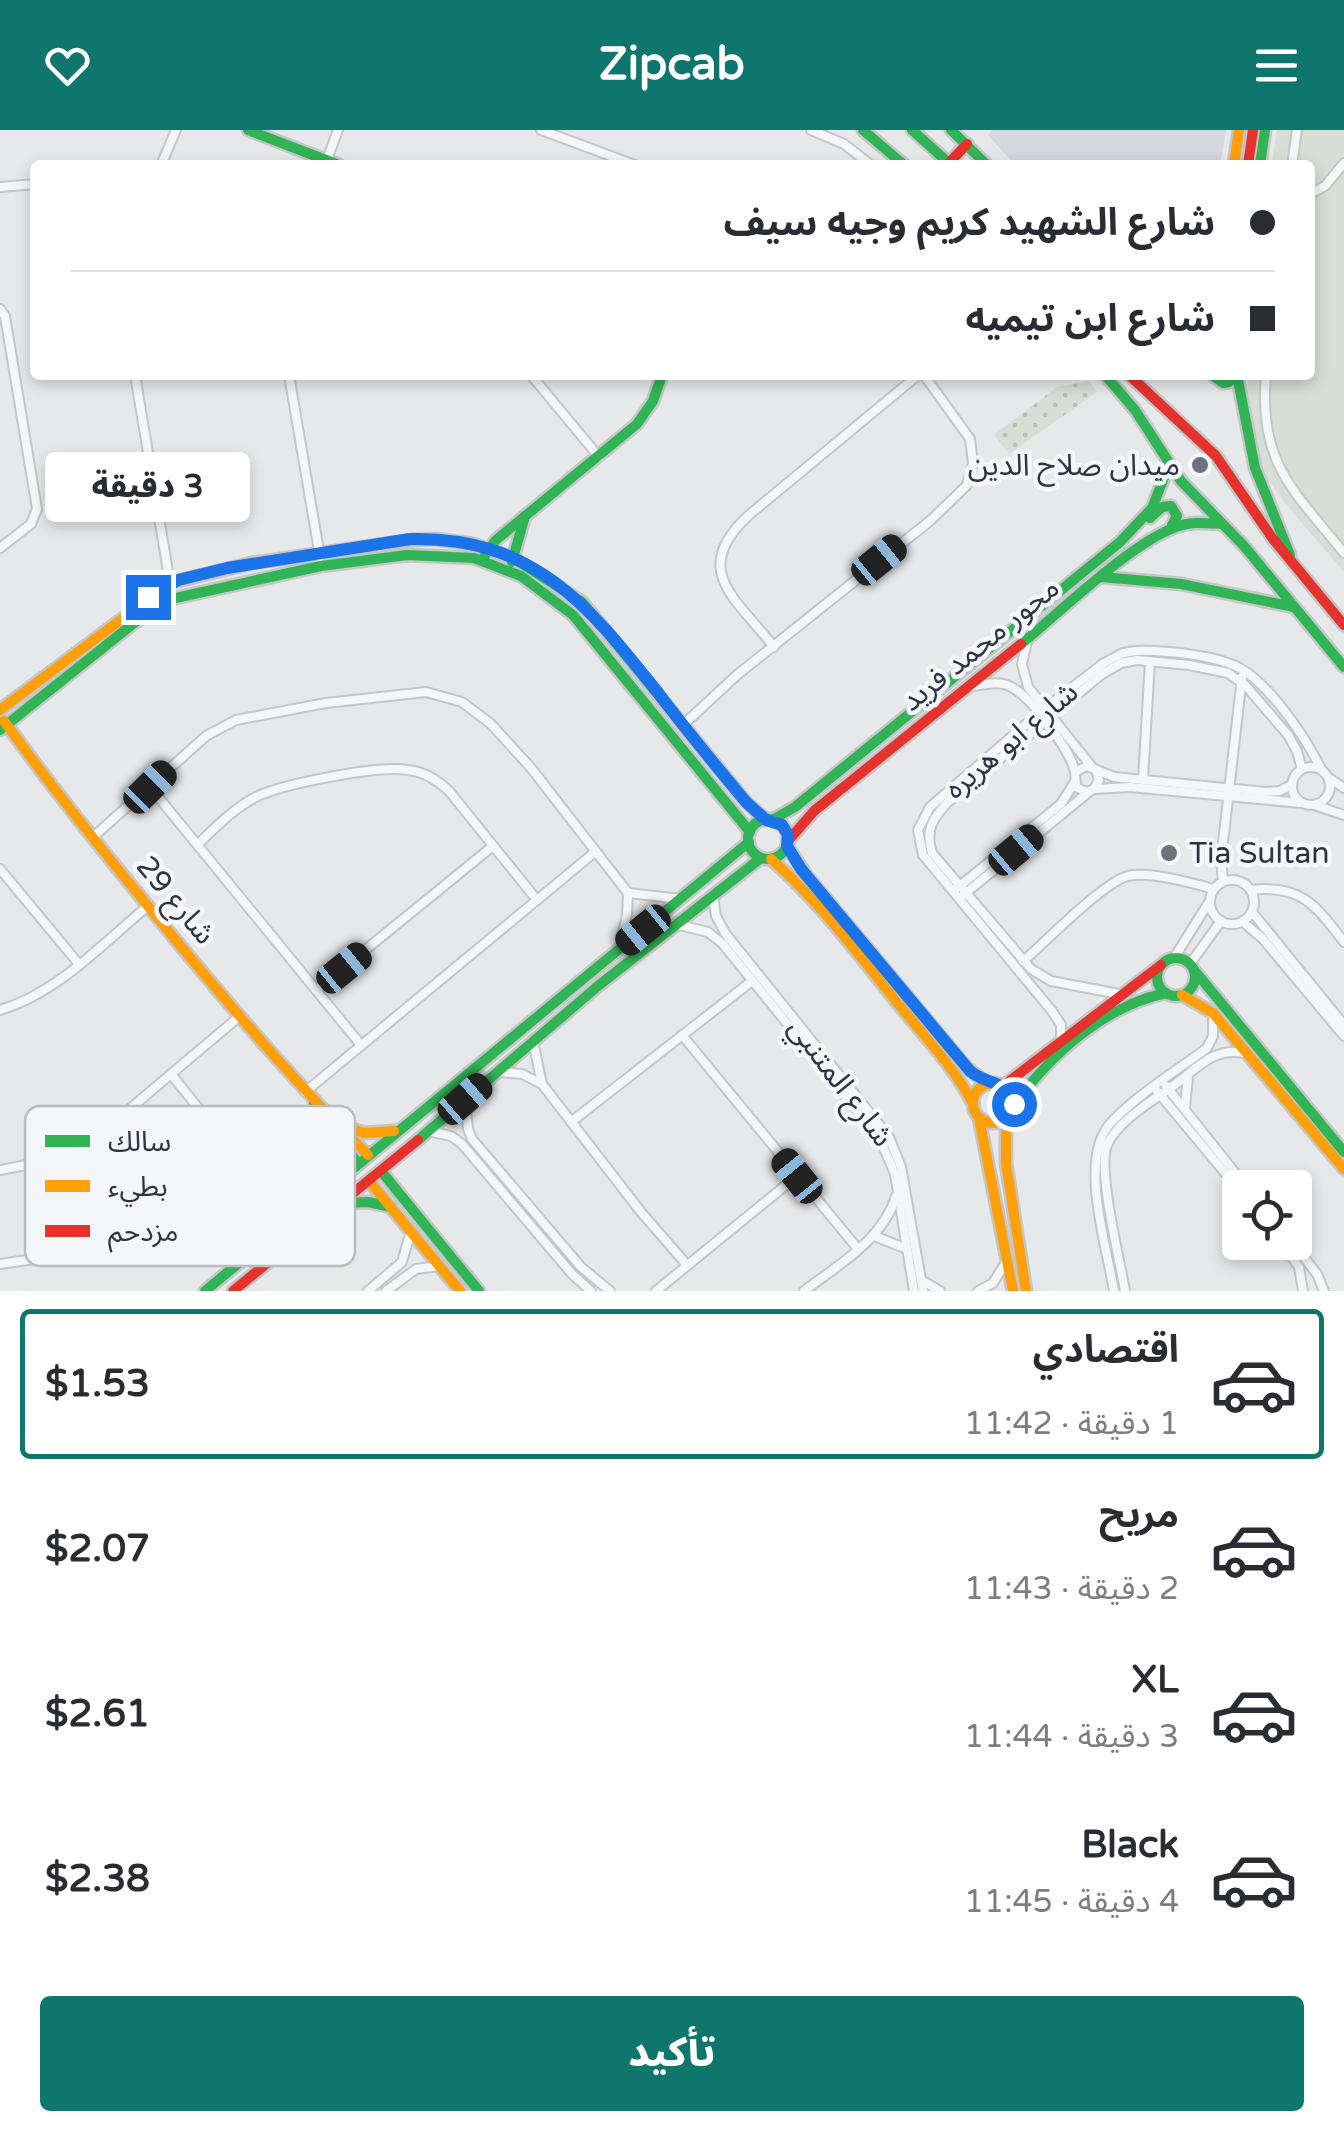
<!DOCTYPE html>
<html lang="ar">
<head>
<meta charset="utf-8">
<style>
	:root { --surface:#fff; --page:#f2f2f3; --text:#2b2b33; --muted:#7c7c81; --line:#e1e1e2; --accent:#0f766e }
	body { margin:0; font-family:"Varela Round","Noto Sans Arabic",sans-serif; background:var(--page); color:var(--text); direction:rtl; height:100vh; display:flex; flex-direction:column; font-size:38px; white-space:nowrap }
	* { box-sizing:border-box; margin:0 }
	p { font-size:32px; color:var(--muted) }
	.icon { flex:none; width:55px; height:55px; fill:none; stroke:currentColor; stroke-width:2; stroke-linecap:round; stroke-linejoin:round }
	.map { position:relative; height:1161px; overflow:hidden; direction:ltr }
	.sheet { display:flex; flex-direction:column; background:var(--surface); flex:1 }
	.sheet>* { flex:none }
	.top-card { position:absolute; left:30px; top:30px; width:1285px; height:220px; border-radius:10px; box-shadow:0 5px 15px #0003; direction:rtl; display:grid; align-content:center; height:220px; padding:0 40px; background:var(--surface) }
	.buttons { position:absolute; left:1222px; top:1040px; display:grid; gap:20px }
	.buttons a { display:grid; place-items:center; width:90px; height:90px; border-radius:10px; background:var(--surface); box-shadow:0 5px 15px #0003; font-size:50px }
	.end { position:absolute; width:45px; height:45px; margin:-22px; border:12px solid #1a73e8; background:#fff; box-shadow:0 0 0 5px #fff }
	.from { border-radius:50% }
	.bubble { position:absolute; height:70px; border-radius:10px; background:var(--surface); box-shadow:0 5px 15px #0003; font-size:32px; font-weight:800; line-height:70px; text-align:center; direction:rtl }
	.car { position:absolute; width:30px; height:60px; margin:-30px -15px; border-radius:12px; box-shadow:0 0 8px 2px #0007; background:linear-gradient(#222 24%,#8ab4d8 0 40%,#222 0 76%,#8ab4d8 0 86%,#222 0) }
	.top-card b { display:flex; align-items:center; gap:35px; height:95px; font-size:38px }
	.top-card b+b { border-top:2px solid var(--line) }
	.top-card i { width:25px; height:25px; background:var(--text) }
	ul { padding:18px 0 0; list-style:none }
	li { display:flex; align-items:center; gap:30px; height:150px; margin:0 20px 15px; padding:0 20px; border:5px solid transparent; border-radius:10px }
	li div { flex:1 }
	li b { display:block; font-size:38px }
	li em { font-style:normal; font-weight:800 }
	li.current { border-color:var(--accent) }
	li>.icon { width:90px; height:90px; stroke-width:1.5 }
	.button { display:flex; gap:20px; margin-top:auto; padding:20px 40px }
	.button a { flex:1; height:115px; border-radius:10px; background:var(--accent); color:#fff; font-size:40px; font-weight:800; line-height:115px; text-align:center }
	header { display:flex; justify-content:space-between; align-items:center; height:130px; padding:0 40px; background:var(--accent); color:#fff; font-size:45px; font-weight:800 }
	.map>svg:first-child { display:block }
	.built { fill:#d4d7dd }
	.green { fill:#d6ded6 }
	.park { fill:url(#park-dots) }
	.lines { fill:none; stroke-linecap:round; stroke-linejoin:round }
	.street-casing { stroke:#c4c6c8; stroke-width:12 }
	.fast-casing { stroke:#c4c6c8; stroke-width:15 }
	.slow-casing { stroke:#c4c6c8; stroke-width:15 }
	.jam-casing { stroke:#c4c6c8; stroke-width:15 }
	.street { stroke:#f5f6f7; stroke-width:8 }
	.fast { stroke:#30b455; stroke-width:10 }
	.slow { stroke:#ff9f0a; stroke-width:10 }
	.jam { stroke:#e5322d; stroke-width:10 }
	.route { stroke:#1a73e8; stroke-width:12 }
	.poi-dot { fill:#6c737f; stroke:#f4f6f9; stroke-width:4 }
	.labels { text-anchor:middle; stroke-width:9; stroke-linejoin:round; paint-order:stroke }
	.poi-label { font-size:30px; fill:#2b3445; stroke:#f4f6f9; text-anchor:end }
	.street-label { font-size:30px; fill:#2b3445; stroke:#f4f6f9 }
	.key { fill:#f4f6f9; stroke:#b8bcc3; stroke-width:2.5 }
	.key-label { font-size:28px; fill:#2b3445 }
</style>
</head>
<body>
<header><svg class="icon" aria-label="menu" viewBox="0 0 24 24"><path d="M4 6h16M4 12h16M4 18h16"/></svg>Zipcab<svg class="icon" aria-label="heart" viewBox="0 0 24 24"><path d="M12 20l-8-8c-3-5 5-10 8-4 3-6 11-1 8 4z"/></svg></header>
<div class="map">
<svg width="1344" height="1161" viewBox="0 0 1344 1161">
	<defs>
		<pattern id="park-dots" width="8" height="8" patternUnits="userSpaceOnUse" patternTransform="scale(2.5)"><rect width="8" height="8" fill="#d6ded6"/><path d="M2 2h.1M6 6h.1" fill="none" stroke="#b8bfb9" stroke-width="1.8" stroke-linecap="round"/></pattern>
	</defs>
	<rect width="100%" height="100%" fill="#e6e8ea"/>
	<polygon class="built" points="992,0 1226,0 1220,35 1015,35 988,5"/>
	<path class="green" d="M 1277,0 L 1344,0 L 1344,442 C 1319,411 1267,359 1255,323 C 1246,297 1247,271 1248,245 L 1310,245 L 1310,35 L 1272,35 Z"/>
	<polygon class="park" points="1089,251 1097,262 1009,324 994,305 1057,257"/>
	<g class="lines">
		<g class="street-casing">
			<g id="street">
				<polyline points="541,0 635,35"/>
				<polyline points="811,0 844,14 871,35"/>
				<polyline points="161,35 176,0"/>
				<polyline points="325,35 338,0"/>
				<polyline points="1292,35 1297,0"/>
				<polyline points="0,57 35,54"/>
				<polyline points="1310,64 1325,56 1344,33"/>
				<polyline points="0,179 5,186 37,379 31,394 0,418"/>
				<polyline points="135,245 170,453"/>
				<polyline points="289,245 320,427"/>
				<polyline points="531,245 599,327"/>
				<path d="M 1266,245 C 1258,332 1293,360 1344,423"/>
				<polyline points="1027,511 1022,534 1028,557 1092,637"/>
				<path d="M 774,517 C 736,468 689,440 749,385 L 918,245"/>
				<path d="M 968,557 C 981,555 995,551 1007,555 C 1029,563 1070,619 1075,642"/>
				<polyline points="683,595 737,545 931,390 967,355 973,333 970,309 924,245"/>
				<circle cx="1311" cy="656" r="19"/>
				<polyline points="1096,640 1099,650 1094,659 1086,662 1076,657 1075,642 1087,636 1114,647 1265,662 1280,661 1291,655"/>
				<polyline points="1329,648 1344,658"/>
				<polyline points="1143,649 1150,531"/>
				<polyline points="150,657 361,915"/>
				<polyline points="1094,659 1130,657 1301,673"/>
				<polyline points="1314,675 1344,685"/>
				<polyline points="92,708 206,606 236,590 326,573 426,562 462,572 491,594 531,638 628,763"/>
				<path d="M 199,713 C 216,697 232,680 254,668 C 280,654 379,635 408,640 C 425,642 437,650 449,661 L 537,770"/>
				<polyline points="0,739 78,833"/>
				<circle cx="1232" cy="772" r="22"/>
				<polyline points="1223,751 1221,730 1242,547"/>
				<polyline points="956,759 1061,674 1074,653"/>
				<path d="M 1251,760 C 1302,754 1316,776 1344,812"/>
				<polyline points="628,763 681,769"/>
				<polyline points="713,765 716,786 725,803 889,1007 901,1037 923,1161"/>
				<polyline points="962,766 1090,661"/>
				<polyline points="1252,782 1344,895"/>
				<polyline points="1243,792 1263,809 1344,906"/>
				<polyline points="675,794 708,802 723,814 880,1009 895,1044 914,1161"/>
				<polyline points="620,817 627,785 628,763"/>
				<polyline points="1174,828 1209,772"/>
				<path d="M 1023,831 C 1046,812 1102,753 1128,746 C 1149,741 1192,753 1214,759"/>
				<polyline points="1190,834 1221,791"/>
				<polyline points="316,860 493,716"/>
				<path d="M 1119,864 L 1051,851 L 1031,839 L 932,723 C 925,701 932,689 947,673 L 1102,544 L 1121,533 L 1137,530 L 1189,535 L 1228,543 L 1246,556 L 1288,605 L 1297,621 L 1302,639"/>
				<path d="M 0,880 C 58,863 103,813 148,776"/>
				<polyline points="682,905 858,1119"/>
				<path d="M 1061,910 L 1061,895 L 1052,881 L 923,725 L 918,700 L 930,677 L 1038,584 L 1104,533 L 1123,523 L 1135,521 C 1163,520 1219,525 1243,540 C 1272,558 1306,608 1321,639"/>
				<polyline points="533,911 542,954 641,1082 687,1135"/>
				<polyline points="499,942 522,944 542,954"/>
				<polyline points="171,944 289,1091"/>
				<polyline points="1166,956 1247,1058"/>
				<polyline points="1157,961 1240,1061"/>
				<polyline points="305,962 595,722"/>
				<polyline points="465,969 468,999 472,1009 581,1137 610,1161"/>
				<polyline points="1185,977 1188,947"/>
				<polyline points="571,992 752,851"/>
				<polyline points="428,1001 451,1006 462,1014 572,1144 591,1161"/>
				<polyline points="0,1040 47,1031 88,1014 240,886"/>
				<polyline points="874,1106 907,1119"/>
				<polyline points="1281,1112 1299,1137 1303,1161"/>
				<polyline points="1292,1112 1317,1144 1324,1161"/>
				<path d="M 0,1134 C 30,1129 63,1127 92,1116 C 136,1100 191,1046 229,1015"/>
				<polyline points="921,1150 940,1161"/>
				<polyline points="368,1161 402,1132 411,1101"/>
				<polyline points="386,1161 416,1139 439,1136"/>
				<polyline points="656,1161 797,1046"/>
				<path d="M 804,1161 C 838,1135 883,1110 896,1066"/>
				<polyline points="978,1161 993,1153 1006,1132"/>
				<path d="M 1114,1161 C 1107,1117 1079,1032 1109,995 C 1131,969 1179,939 1207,918 L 1213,906 L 1213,883"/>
				<path d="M 1125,1161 C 1120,1131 1097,1039 1107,1015 C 1119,989 1156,969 1177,953 C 1199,936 1215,917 1245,923"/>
			</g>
		</g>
		<g class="fast-casing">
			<g id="fast">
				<polyline points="248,0 339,35"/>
				<polyline points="863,0 904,35"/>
				<polyline points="912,0 951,35"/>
				<polyline points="951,0 987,35"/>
				<polyline points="1260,35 1265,0"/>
				<polyline points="1105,245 1135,280 1181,351 1244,416 1344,537"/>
				<polyline points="1212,245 1223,253 1229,252 1234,245"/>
				<polyline points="1237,245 1255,338 1290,425"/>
				<polyline points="1150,388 1162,377 1171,376 1177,386 1172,395"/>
				<polyline points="413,410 435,409 473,414 513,428 582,472 746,672 766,690"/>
				<polyline points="485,425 496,410 637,294 653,271 662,245"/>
				<polyline points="512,432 525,386"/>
				<polyline points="1101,447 1181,454 1294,477"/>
				<path d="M 1021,514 C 1060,482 1131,413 1176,397 C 1191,391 1206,393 1222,394"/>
				<polyline points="0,600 134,493 171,469 321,436 407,425 474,428 521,446 573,485 750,702"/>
				<circle cx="768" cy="709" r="20"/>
				<polyline points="772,690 795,677 1120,412 1152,378 1169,335"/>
				<polyline points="787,716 807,746 966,937 988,954"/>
				<circle cx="1176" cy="847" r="19"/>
				<polyline points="1194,840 1344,1022"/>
				<polyline points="314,973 316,980 358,1033"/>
				<path d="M 1014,975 C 1050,925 1104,876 1166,863"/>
				<polyline points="418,1010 598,856 761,728"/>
				<polyline points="381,1041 479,1161"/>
				<polyline points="326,1058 335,1006"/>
				<polyline points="344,1073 368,1072 391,1077"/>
				<polyline points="205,1161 749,712"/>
			</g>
		</g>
		<g class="slow-casing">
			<g id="slow">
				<polyline points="1234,35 1239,0"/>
				<polyline points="0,580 170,453 252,433 413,410"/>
				<path d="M 4,591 C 58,666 116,737 174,808 C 236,883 299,957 368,1025"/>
				<path d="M 771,729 C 820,772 858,824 899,875 C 925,907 954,937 973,974"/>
				<polyline points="1182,865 1213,883 1344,1039"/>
				<circle cx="993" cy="973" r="20"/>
				<polyline points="979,988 1013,1161"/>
				<polyline points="1006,990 1006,1033 1026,1161"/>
				<polyline points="342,996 365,1003 394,1001"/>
				<polyline points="369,1051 460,1161"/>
			</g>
		</g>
		<g class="jam-casing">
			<g id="jam">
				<polyline points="949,33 967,14"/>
				<polyline points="1248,35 1253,0"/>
				<polyline points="1129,245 1216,326 1273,409 1344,495"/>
				<polyline points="788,711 814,681 1021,514"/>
				<polyline points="1003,956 1161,835"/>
				<polyline points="233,1161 418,1010"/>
			</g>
		</g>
		<use href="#street" class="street"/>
		<use href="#fast" class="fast"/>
		<use href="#slow" class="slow"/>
		<use href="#jam" class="jam"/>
	</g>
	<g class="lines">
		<path class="route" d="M 148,467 L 178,450 L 227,438 L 410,409 C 534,406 589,476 659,564 C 687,601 716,636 746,672 L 766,690 L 782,695 L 788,705 L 787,716 L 801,739 L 970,941 C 986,955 1009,950 1014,974"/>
	</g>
	<g class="poi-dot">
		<circle cx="1200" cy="335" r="10"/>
		<circle cx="1169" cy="723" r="10"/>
	</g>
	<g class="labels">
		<g class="poi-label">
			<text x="1180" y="345">ميدان صلاح الدين</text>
			<text x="1189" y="733" text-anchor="start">Tia Sultan</text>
		</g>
		<g class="street-label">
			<text transform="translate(980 514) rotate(-39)" y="10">محور محمد فريد</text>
			<text transform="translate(1011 610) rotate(-40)" y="10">شارع ابو هريره</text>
			<text transform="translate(176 770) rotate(50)" y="10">شارع 29</text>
			<text transform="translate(841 952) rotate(53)" y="10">شارع المتنبي</text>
		</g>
	</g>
	<rect x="25" y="976" width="330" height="160" rx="15" class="key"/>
	<rect x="45" y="1005" width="45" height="12" fill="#30b455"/>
	<rect x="45" y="1050" width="45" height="12" fill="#ff9f0a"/>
	<rect x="45" y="1095" width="45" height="12" fill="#e5322d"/>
	<g class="key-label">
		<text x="108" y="1021">سالك</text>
		<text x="108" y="1066">بطيء</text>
		<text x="108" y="1111">مزدحم</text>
	</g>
</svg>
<div class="buttons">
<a><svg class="icon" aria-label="locate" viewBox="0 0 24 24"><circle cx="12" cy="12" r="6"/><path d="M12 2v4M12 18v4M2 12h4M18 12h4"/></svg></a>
</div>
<i class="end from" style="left:1014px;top:974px"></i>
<i class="end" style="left:148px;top:467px"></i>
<div class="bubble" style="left:45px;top:322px;width:205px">3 دقيقة</div>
<i class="car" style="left:879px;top:430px;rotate:51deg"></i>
<i class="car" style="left:150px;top:657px;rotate:45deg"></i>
<i class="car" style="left:1016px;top:720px;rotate:50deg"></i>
<i class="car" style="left:643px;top:800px;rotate:231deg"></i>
<i class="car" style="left:344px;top:838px;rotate:51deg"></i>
<i class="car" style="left:465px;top:969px;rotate:49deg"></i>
<i class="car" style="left:797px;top:1046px;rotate:321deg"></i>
<div class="top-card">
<b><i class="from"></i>شارع الشهيد كريم وجيه سيف</b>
<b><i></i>شارع ابن تيميه</b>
</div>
</div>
<section class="sheet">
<ul>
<li class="current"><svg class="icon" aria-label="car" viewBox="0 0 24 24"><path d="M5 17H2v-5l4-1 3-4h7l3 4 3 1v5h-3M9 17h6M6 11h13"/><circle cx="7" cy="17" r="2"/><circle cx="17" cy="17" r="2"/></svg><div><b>اقتصادي</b><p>1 دقيقة · 11:42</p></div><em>$1.53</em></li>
<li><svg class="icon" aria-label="car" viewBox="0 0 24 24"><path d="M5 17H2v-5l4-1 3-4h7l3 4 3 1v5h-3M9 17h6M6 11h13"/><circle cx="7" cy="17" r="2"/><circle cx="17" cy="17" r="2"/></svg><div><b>مريح</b><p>2 دقيقة · 11:43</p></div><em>$2.07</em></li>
<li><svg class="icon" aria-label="car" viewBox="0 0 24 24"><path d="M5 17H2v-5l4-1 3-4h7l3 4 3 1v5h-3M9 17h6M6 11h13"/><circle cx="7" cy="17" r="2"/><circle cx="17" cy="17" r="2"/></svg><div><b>XL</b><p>3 دقيقة · 11:44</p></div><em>$2.61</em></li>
<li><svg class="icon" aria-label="car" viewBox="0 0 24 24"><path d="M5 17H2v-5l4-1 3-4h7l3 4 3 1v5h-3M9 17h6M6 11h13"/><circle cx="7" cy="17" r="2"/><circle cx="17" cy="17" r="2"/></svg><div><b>Black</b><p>4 دقيقة · 11:45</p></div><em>$2.38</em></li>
</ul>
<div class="button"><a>تأكيد</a></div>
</section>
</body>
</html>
